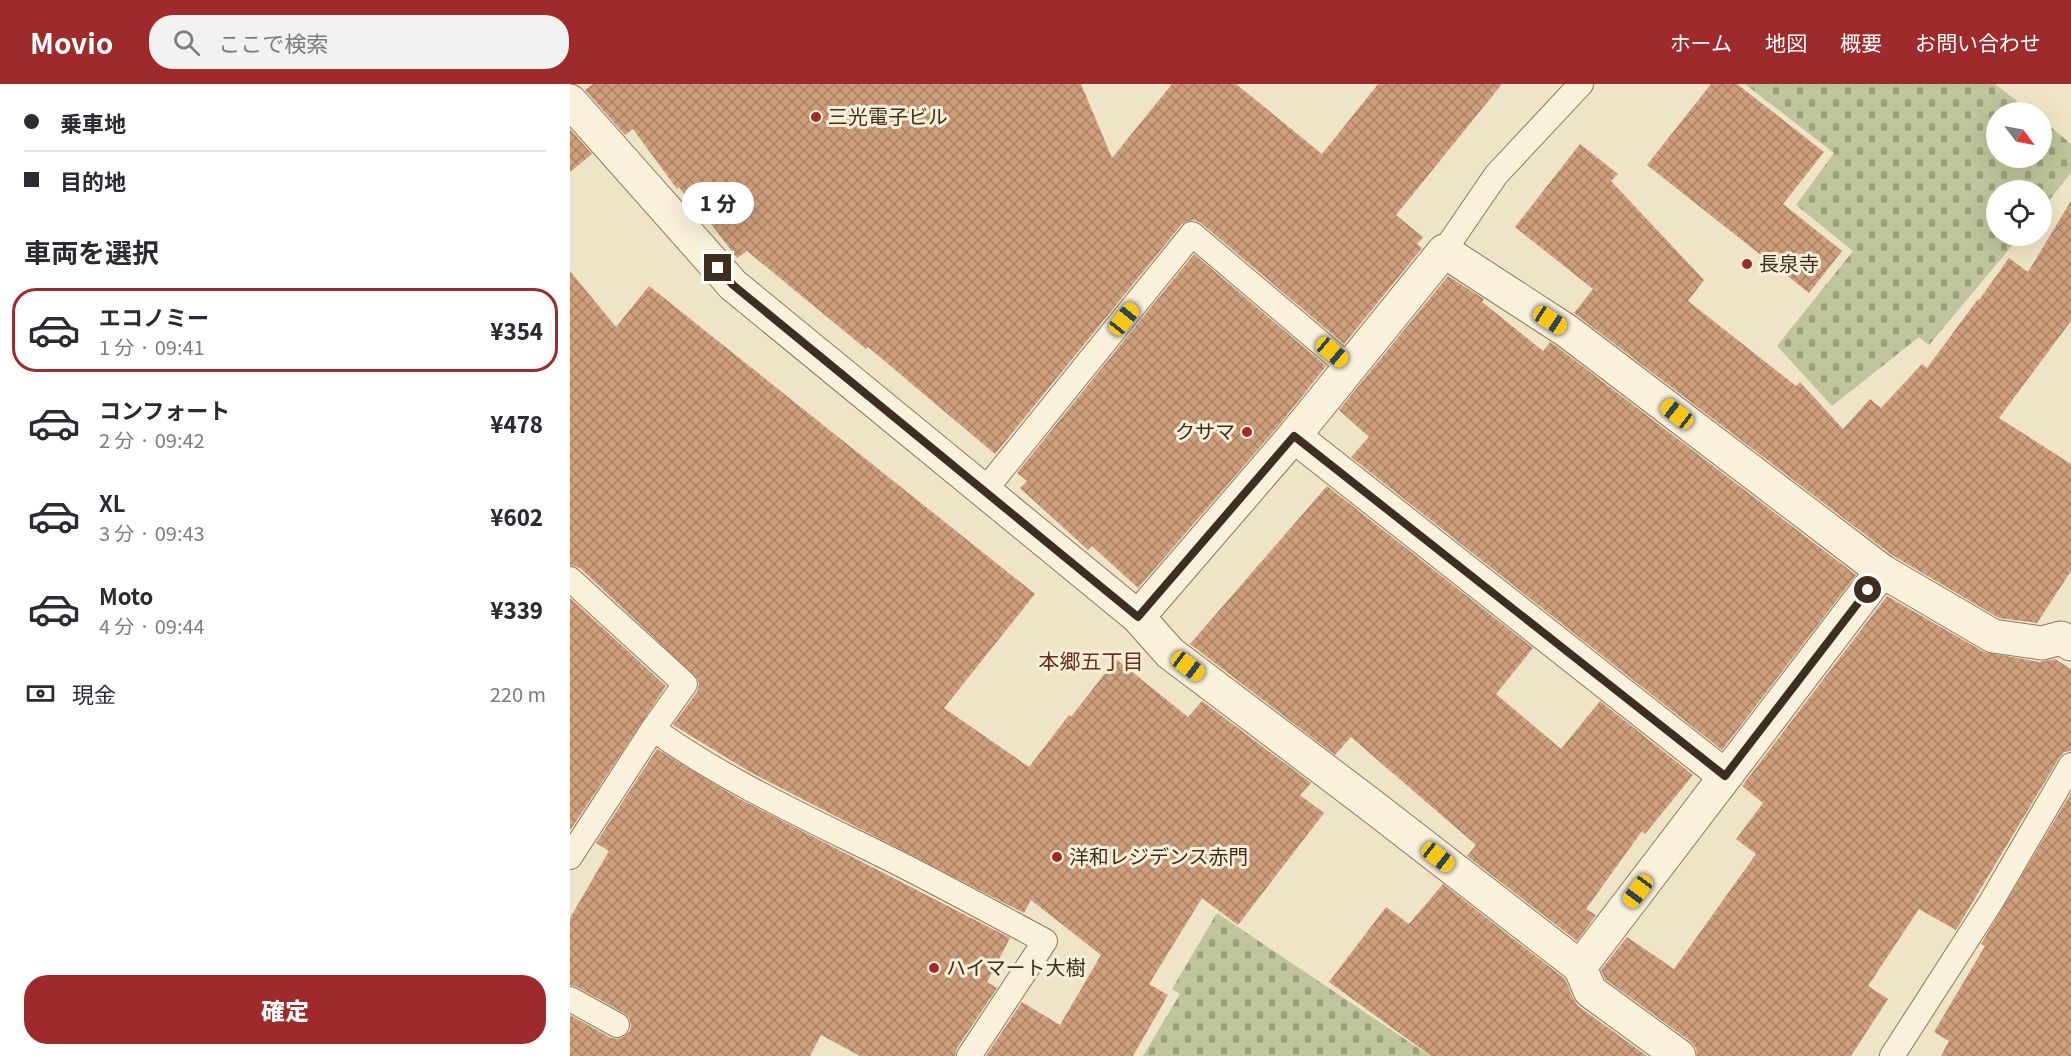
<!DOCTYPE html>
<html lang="ja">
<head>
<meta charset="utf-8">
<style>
	:root { --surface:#fff; --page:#f2f2f3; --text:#2b2b33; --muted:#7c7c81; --line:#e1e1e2; --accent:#9e2a2b }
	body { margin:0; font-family:Georgia,"Noto Sans JP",serif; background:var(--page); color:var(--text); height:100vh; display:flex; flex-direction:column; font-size:22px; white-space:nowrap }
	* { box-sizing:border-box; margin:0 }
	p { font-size:20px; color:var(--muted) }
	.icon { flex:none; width:33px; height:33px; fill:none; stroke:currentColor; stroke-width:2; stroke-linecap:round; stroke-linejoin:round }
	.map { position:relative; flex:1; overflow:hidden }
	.details { display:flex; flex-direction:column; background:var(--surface); width:570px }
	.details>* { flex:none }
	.top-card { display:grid; align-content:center; height:132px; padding:0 24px; background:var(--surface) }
	.needle { width:39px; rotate:122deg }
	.controls { position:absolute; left:1416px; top:18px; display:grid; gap:12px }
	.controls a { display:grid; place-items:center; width:66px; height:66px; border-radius:50%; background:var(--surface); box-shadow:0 6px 24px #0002; font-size:30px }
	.end { position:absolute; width:27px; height:27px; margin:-14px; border:8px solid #3d2e20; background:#fff; box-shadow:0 0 0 3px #fff }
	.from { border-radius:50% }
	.bubble { position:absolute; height:42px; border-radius:21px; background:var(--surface); box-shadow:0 6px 24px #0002; font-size:20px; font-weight:800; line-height:42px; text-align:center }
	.car { position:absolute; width:18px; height:36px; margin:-18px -9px; border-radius:8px; box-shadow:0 0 4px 2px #0007; background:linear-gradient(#f5c518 24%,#345 0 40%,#f5c518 0 76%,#345 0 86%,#f5c518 0) }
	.top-card b { display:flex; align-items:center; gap:21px; height:57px; font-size:22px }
	.top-card b+b { border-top:2px solid var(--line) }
	.top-card i { width:15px; height:15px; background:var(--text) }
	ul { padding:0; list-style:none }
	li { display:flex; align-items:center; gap:18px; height:84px; margin:0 12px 9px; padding:0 12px; border:3px solid transparent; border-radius:24px }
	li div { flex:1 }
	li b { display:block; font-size:22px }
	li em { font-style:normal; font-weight:800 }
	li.selected { border-color:var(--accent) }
	li>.icon { width:54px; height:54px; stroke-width:1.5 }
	h2 { padding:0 24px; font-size:27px; line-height:72px }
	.pay { display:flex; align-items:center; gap:15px; height:66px; padding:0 24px; font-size:22px }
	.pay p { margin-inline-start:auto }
	.action { display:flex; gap:12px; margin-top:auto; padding:12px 24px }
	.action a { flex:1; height:69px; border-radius:24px; background:var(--accent); color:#fff; font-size:24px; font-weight:800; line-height:69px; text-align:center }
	header { display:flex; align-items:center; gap:36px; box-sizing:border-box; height:84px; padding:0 30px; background:var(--accent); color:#fff }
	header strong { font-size:28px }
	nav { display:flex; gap:33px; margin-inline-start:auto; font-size:21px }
	.search { width:420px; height:54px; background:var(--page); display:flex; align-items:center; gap:15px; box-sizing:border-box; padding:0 21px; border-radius:24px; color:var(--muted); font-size:22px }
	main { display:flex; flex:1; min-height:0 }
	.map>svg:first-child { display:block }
	.cemetery { fill:url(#cemetery-stones) }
	.building { fill:url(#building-cross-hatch) }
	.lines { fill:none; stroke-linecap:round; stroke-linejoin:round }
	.lane-casing { stroke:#8d765c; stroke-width:26 }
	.street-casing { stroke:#8d765c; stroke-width:35 }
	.lane { stroke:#faf1dc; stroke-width:24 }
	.street { stroke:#faf1dc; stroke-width:33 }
	.route { stroke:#3d2e20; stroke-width:8 }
	.poi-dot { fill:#9e2a2b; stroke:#f7eed8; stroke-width:2 }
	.labels { text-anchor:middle; stroke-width:6; stroke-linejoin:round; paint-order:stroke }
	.poi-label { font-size:20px; fill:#3d2e20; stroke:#f7eed8; text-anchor:start }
	.neighbourhood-label { font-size:21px; fill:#6b2e1e; stroke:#f7eed8 }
</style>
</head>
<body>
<header>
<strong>Movio</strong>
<div class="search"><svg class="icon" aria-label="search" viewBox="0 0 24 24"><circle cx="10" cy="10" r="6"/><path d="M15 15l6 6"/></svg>ここで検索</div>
<nav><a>ホーム</a><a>地図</a><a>概要</a><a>お問い合わせ</a></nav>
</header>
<main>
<section class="details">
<div class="top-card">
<b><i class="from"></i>乗車地</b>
<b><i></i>目的地</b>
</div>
<h2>車両を選択</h2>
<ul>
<li class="selected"><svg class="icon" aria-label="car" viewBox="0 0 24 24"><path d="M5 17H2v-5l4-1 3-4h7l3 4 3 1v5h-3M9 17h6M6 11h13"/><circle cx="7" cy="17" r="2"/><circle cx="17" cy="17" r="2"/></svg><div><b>エコノミー</b><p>1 分 · 09:41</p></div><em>¥354</em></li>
<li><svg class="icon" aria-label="car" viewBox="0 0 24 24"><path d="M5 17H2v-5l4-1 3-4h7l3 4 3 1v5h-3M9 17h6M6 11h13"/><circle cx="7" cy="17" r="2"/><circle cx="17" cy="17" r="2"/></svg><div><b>コンフォート</b><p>2 分 · 09:42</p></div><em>¥478</em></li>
<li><svg class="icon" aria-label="car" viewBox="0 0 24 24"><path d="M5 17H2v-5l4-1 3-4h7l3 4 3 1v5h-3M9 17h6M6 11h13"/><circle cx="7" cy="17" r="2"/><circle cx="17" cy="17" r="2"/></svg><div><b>XL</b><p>3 分 · 09:43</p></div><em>¥602</em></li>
<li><svg class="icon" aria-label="car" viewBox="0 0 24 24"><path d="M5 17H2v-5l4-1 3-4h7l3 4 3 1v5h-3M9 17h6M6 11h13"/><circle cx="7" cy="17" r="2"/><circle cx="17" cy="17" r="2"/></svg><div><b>Moto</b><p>4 分 · 09:44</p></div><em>¥339</em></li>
</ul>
<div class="pay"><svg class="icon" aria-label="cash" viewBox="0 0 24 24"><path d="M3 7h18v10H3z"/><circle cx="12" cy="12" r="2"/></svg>現金<p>220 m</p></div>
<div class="action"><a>確定</a></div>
</section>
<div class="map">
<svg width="1501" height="972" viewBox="0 0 1501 972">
	<defs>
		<pattern id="cemetery-stones" width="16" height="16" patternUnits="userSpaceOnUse" patternTransform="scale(1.5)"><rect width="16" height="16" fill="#bfc49a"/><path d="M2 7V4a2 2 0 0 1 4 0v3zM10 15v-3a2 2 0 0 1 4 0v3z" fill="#9ca07d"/></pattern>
		<pattern id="building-cross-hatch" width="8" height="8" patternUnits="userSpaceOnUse" patternTransform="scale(1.5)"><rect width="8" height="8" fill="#cf9f7d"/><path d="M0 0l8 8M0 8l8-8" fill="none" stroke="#a98266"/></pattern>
	</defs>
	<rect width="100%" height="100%" fill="#f0e4c8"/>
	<g class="cemetery">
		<polygon points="1175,0 1425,0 1461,28 1426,28 1426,74 1472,74 1472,36 1501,60 1501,89 1472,125 1472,106 1426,106 1426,152 1450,152 1359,261 1349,253 1262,322 1207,262 1283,167 1226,121 1264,69"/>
		<polygon points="647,829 860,972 573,972 610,910 602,905"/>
	</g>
	<g class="building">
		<polygon points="23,0 511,0 542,74 602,0 666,0 752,70 808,0 932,0 826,131 853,153 847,160 852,164 774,260 631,139 625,136 618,137 611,141 425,370 298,263 296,265 177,167 167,174 132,128 128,131 109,103 107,105 63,45 55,51 15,6"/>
		<polygon points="1141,0 1167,0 1254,68 1213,120 1272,167 1239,209 1077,81"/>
		<polygon points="0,45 22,70 0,88"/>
		<polygon points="1010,60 1048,90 1041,97 1134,196 1118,217 1226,302 1230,298 1273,345 1300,315 1311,324 1352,280 1357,284 1408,215 1409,216 1439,174 1458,188 1501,117 1501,237 1429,334 1501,380 1501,487 1467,539 1429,534 1322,471 1004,229 1023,205 945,143"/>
		<polygon points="624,170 756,282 710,340 568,504 522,462 518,466 450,404 457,397 447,389"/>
		<polygon points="0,187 46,243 79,202 465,510 374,624 459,683 499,631 501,633 546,575 618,633 632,617 741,699 730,711 754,729 668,841 632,814 579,900 598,911 563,972 416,972 452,918 490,941 531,871 461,816 454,829 180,688 103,641 127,608 129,601 128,595 10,484 0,481"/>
		<polygon points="878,192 914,215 912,218 973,267 980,258 986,262 1286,491 1152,666 781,373 799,353 769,326"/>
		<polygon points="757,402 963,564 926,610 991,665 1030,617 1123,691 1075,750 1072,747 1016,825 1026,831 1007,857 897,772 906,761 781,653 765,671 620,560"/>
		<polygon points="1317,512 1414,568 1469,578 1485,575 1501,585 1501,667 1494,668 1489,674 1386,846 1349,825 1298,902 1318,915 1281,972 1127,972 1126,964 1120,957 1035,895 1031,886 1057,853 1104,885 1186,770 1166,755 1193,719 1172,702"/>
		<polygon points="0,514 96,602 1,745 0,744"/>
		<polygon points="87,665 166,713 440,854 417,898 427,904 387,964 385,972 290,972 251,951 240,972 0,972 0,931 41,954 47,955 54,953 60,947 61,941 59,934 54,929 7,903 0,901 0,834 39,767 26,759"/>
		<polygon points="1501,709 1501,972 1371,972 1379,957 1364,948 1415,862 1411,860"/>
		<polygon points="873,800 995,895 1003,914 1008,922 1077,972 861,972 759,898 816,823 839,840"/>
	</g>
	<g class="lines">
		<g class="lane-casing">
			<g id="lane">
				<polyline points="874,167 926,91 1011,0"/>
				<polyline points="415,406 622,150 779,283"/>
				<polyline points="0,495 115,600 83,645 0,773"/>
				<path d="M 83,645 C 160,700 246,738 330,780 C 379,805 427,831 475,857 L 399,972"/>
				<polyline points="0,915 47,941"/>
				<polyline points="1322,972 1421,818 1501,681"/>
			</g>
		</g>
		<g class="street-casing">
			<g id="street">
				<polyline points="0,17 163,201 568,533 600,569 797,718 1010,883 1020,907 1109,972"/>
				<polyline points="724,352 1155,692"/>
				<polyline points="568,533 724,352 874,167 997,247 1312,487 1423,552 1472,559 1491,554 1501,560"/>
				<polyline points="1010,883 1312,487"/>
			</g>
		</g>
		<use href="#lane" class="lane"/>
		<use href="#street" class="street"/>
	</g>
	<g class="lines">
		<polyline class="route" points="148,184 163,201 568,533 724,352 1155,692 1298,506"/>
	</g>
	<g class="poi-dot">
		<circle cx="246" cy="33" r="6"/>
		<circle cx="1177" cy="180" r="6"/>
		<circle cx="677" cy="348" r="6"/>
		<circle cx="487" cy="773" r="6"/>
		<circle cx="364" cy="884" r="6"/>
	</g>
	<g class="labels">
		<g class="poi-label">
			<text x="258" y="40">三光電子ビル</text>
			<text x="1189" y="187">長泉寺</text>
			<text x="665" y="355" text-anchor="end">クサマ</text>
			<text x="499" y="780">洋和レジデンス赤門</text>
			<text x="376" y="891">ハイマート大樹</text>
		</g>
		<g class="neighbourhood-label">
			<text x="521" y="585">本郷五丁目</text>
		</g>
	</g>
</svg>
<div class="controls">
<a><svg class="needle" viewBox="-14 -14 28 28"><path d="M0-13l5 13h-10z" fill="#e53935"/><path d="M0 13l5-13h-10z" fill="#7c7c81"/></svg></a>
<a><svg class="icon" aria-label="locate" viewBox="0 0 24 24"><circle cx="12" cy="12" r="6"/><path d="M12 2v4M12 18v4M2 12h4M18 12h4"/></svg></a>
</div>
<i class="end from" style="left:1298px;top:506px"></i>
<i class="end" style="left:148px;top:184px"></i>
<div class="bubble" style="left:112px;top:98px;width:72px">1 分</div>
<i class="car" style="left:554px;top:235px;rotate:39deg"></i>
<i class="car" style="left:980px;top:236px;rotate:123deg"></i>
<i class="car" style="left:762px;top:268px;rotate:130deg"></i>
<i class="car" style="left:1107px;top:330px;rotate:308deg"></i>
<i class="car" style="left:618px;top:582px;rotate:127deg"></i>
<i class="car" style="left:868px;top:773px;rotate:128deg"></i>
<i class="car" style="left:1068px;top:807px;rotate:217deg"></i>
</div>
</main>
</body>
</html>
